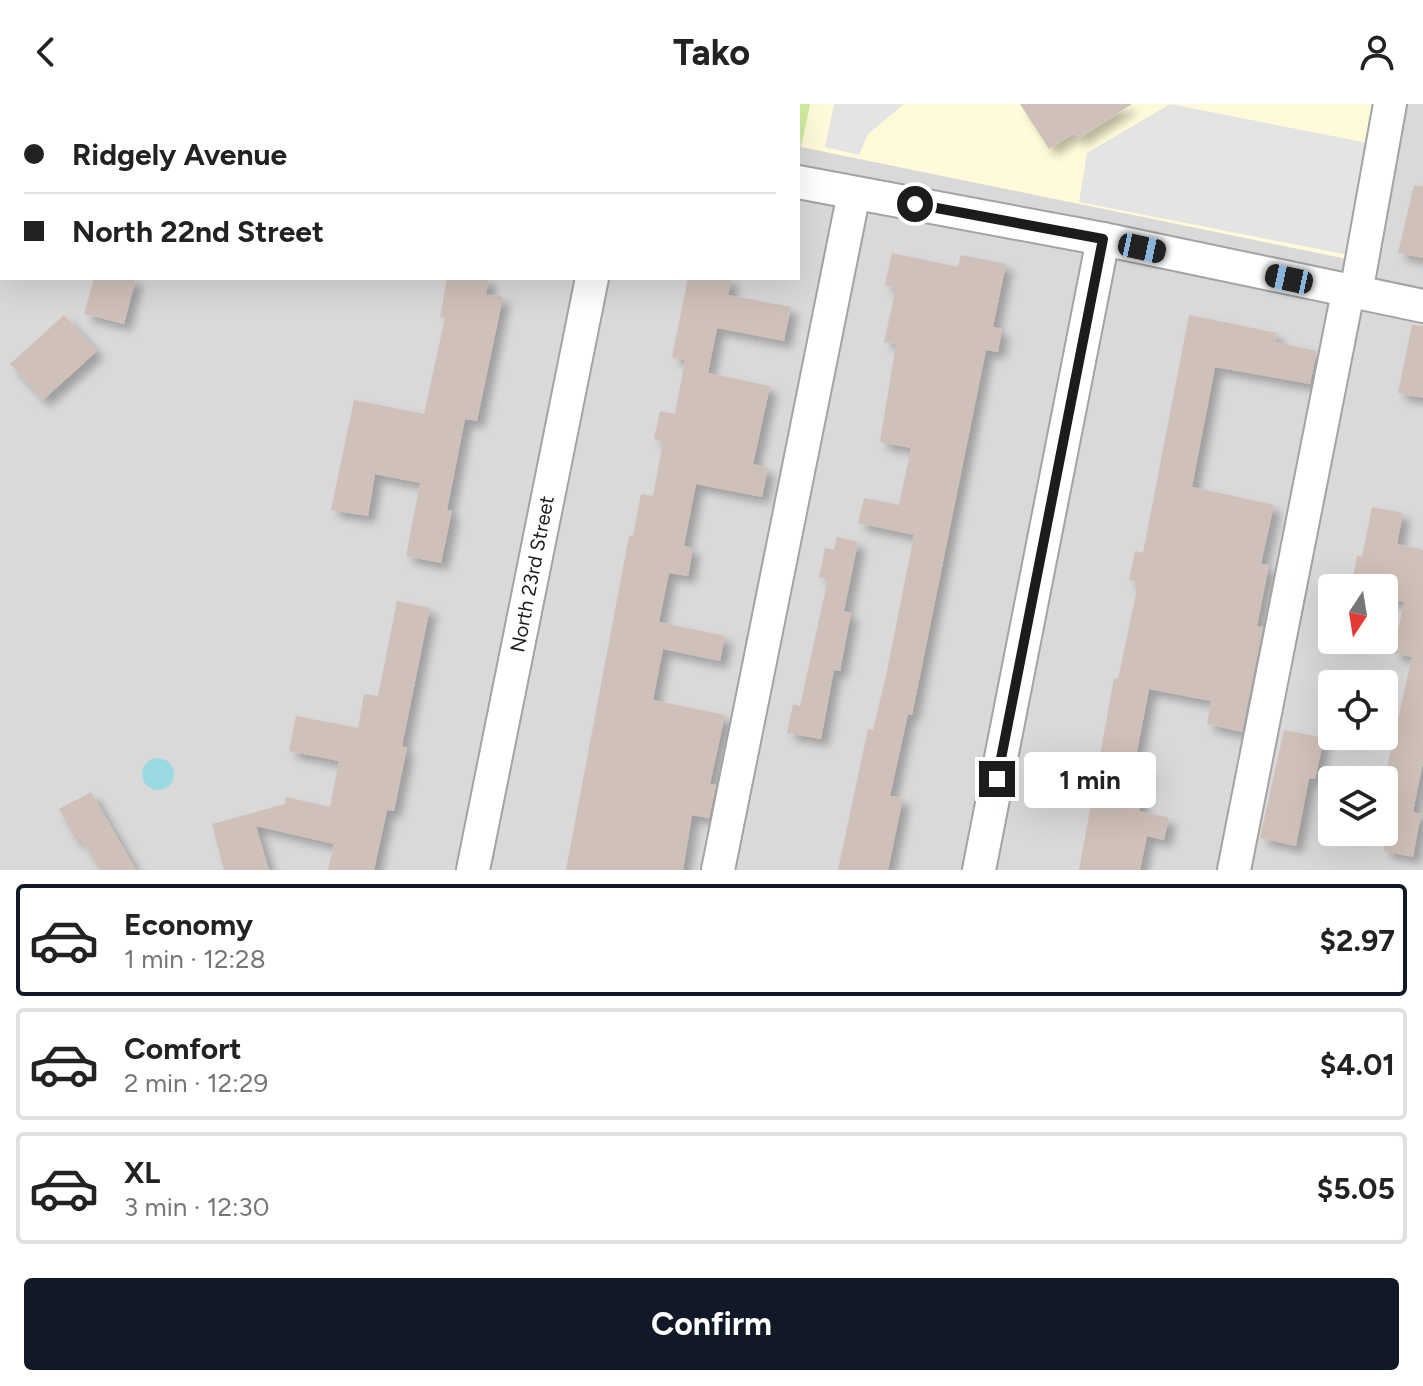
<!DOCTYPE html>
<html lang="en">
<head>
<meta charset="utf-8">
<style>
	:root { --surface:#fff; --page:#f2f2f2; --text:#222; --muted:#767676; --line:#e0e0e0; --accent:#111827 }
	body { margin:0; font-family:Figtree,sans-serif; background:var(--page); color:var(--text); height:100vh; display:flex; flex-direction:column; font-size:30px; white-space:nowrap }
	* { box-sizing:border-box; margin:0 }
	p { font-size:26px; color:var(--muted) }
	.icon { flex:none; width:44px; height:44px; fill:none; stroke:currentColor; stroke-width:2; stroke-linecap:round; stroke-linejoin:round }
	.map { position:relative; height:766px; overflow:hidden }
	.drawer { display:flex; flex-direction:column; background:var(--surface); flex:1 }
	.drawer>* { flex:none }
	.top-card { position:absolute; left:0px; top:0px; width:800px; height:176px; box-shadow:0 8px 32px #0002; display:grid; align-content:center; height:176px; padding:0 24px; background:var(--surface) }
	.needle { width:52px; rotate:192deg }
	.buttons { position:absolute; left:1318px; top:470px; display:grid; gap:16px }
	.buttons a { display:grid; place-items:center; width:80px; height:80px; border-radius:8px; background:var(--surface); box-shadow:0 8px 32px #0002; font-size:40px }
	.end { position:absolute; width:36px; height:36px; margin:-18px; border:10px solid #1c1c1c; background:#fff; box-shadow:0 0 0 4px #fff }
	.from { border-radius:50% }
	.bubble { position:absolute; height:56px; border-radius:8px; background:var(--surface); box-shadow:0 8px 32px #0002; font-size:26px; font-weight:700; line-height:56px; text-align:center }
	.car { position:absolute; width:24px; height:48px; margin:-24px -12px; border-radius:10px; box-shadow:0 0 6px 2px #0007; background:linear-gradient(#222 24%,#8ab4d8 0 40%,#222 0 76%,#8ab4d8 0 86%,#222 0) }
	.top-card b { display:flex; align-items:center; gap:28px; height:76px; font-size:30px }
	.top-card b+b { border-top:2px solid var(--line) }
	.top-card i { width:20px; height:20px; background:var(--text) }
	ul { padding:14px 0 0; list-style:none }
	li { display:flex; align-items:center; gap:24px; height:112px; margin:0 16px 12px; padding:0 8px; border:4px solid var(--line); border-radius:8px }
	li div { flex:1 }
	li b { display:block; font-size:30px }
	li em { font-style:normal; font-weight:700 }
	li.on { border-color:var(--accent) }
	li>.icon { width:72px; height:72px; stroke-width:1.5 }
	.cta { display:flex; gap:16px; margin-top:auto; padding:16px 24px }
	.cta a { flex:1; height:92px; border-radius:8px; background:var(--accent); color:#fff; font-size:32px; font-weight:700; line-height:92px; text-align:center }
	header { display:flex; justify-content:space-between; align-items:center; height:104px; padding:0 24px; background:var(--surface); font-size:36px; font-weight:700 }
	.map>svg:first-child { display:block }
	.residential { fill:#dad9d9; fill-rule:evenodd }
	.education { fill:#fffad9 }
	.grass { fill:#d0eea1 }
	.parking { fill:#e4e4e4 }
	.water { fill:#9cdae1 }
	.building { fill:#cfc0b9; filter:url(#shadow) }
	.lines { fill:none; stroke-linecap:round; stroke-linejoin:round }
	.minor-casing { stroke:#a3a3a3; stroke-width:36 }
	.minor { stroke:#fff; stroke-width:32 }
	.route { stroke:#1c1c1c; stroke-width:10 }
	.labels { text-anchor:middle; stroke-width:6; stroke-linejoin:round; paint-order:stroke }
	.street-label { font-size:20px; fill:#1c1c1c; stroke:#fff }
</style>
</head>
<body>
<header><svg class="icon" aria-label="back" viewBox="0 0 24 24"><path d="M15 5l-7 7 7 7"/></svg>Tako<svg class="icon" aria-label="person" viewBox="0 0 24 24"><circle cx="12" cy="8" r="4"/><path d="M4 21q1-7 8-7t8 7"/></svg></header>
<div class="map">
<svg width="1423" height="766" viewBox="0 0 1423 766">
	<defs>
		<filter id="shadow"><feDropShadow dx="7" dy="7" stdDeviation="4" flood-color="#0004"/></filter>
	</defs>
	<rect width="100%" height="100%" fill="#efe8e0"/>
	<path class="residential" d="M 0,0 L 606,2 L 2,2 L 2,174 L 798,174 L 798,42 L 1352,155 L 1381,0 L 1423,0 L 1423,766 L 0,766 ZM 1332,484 L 1384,484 L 1384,536 L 1332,536 ZM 1332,580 L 1384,580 L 1384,632 L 1332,632 ZM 1332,676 L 1384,676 L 1384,728 L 1332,728 Z"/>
	<polygon class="education" points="810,0 1381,0 1352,156 801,43"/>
	<polygon class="grass" points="597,0 810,0 801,43 798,2"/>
	<g class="parking">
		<polygon points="834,0 904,0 868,30 859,51 825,43"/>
		<polygon points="1170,0 1373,40 1349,151 1079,98 1087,49"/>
	</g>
	<circle class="water" cx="158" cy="670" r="16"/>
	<g class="building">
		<polygon points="1020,0 1132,0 1078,35 1074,29 1049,45"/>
		<polygon points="1414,81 1423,82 1423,154 1398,149"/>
		<polygon points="892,149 958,163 961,151 1006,160 993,223 1002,225 998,248 986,246 912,611 908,610 890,692 903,694 888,766 838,766 868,625 873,626 887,567 914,431 858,419 864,394 899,401 911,344 880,338 896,240 884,238 896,184 885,181"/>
		<polygon points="94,174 136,174 124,220 84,210"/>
		<polygon points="447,174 489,174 486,190 503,193 477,317 465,315 447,406 452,407 441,459 406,452 420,379 375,370 368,412 331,406 354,296 424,310 445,214 440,213"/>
		<polygon points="688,174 732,174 728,191 791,203 784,237 717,224 708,269 770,282 753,360 768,364 762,393 696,380 684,442 693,444 688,472 669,469 659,518 725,532 720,557 663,545 653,596 725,611 710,680 716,681 709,714 692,711 683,766 566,766 629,432 633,432 641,390 653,392 663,337 654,335 660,307 675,310 685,256 672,253"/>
		<polygon points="64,211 97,247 43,296 10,260"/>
		<polygon points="1189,211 1277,229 1275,238 1317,247 1310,280 1215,263 1192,383 1274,401 1261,460 1269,461 1257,522 1263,523 1242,628 1207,620 1211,597 1149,585 1134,663 1147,666 1139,707 1169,714 1164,736 1147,732 1140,766 1079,766 1114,574 1118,575 1136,490 1135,478 1129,476 1135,447 1143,449"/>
		<polygon points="1412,221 1423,222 1423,294 1398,289"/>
		<polygon points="1372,403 1403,409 1397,440 1423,446 1423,658 1413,708 1421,710 1413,753 1384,747 1384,677 1412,553 1393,549 1404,498 1384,494 1384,484 1351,484 1357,452 1362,453"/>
		<polygon points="837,433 858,438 844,507 851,509 840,567 834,566 821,635 787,629 793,600 800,602 828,475 819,474 825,444 834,446"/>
		<polygon points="397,497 430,504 402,642 407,644 394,707 387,706 374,766 328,766 334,740 256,722 269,766 224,766 212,720 285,700 286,693 330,703 339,657 289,647 296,612 358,624 364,590 378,592"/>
		<polygon points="1284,626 1324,634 1315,675 1309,674 1296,742 1260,734"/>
		<polygon points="91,688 136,766 100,766 80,734 76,736 59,705"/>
	</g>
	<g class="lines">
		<g class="minor-casing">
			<g id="minor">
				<polyline points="504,0 505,2"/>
				<polyline points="798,78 1103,135 1423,202"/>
				<polyline points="1356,189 1390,0"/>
				<polyline points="473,766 592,174"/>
				<polyline points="718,766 854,89"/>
				<polyline points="979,766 1103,135"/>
				<polyline points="1234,766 1348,188"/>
			</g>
		</g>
		<use href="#minor" class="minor"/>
	</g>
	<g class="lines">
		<polyline class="route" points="915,100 1103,135 997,675"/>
	</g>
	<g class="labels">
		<g class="street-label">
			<text transform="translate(532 470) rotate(-79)" y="7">North 23rd Street</text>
		</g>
	</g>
</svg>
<div class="buttons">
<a><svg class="needle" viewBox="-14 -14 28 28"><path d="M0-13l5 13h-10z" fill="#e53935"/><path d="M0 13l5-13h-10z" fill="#767676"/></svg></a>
<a><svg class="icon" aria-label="locate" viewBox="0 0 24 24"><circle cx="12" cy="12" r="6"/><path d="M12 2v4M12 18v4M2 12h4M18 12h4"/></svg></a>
<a><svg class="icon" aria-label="layers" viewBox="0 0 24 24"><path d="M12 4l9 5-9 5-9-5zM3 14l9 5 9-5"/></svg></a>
</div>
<i class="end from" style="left:915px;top:100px"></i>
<i class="end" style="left:997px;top:675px"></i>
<div class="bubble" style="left:1024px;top:648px;width:132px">1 min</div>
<i class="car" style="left:1142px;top:144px;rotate:102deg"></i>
<i class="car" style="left:1289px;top:175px;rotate:282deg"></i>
<div class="top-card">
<b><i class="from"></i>Ridgely Avenue</b>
<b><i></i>North 22nd Street</b>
</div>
</div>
<section class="drawer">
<ul>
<li class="on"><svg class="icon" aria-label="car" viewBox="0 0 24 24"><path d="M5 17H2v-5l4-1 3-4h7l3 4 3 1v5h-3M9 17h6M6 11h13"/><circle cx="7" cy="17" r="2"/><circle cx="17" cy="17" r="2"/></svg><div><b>Economy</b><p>1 min · 12:28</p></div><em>$2.97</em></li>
<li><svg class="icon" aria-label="car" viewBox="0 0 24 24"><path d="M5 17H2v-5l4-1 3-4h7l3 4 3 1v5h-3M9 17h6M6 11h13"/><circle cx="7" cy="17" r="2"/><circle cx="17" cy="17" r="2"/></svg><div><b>Comfort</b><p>2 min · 12:29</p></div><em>$4.01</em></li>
<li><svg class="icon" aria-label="car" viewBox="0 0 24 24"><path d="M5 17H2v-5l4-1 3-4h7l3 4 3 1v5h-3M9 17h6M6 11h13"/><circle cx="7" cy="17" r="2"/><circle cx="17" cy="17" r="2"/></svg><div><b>XL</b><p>3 min · 12:30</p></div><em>$5.05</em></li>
</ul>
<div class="cta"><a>Confirm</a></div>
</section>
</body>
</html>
